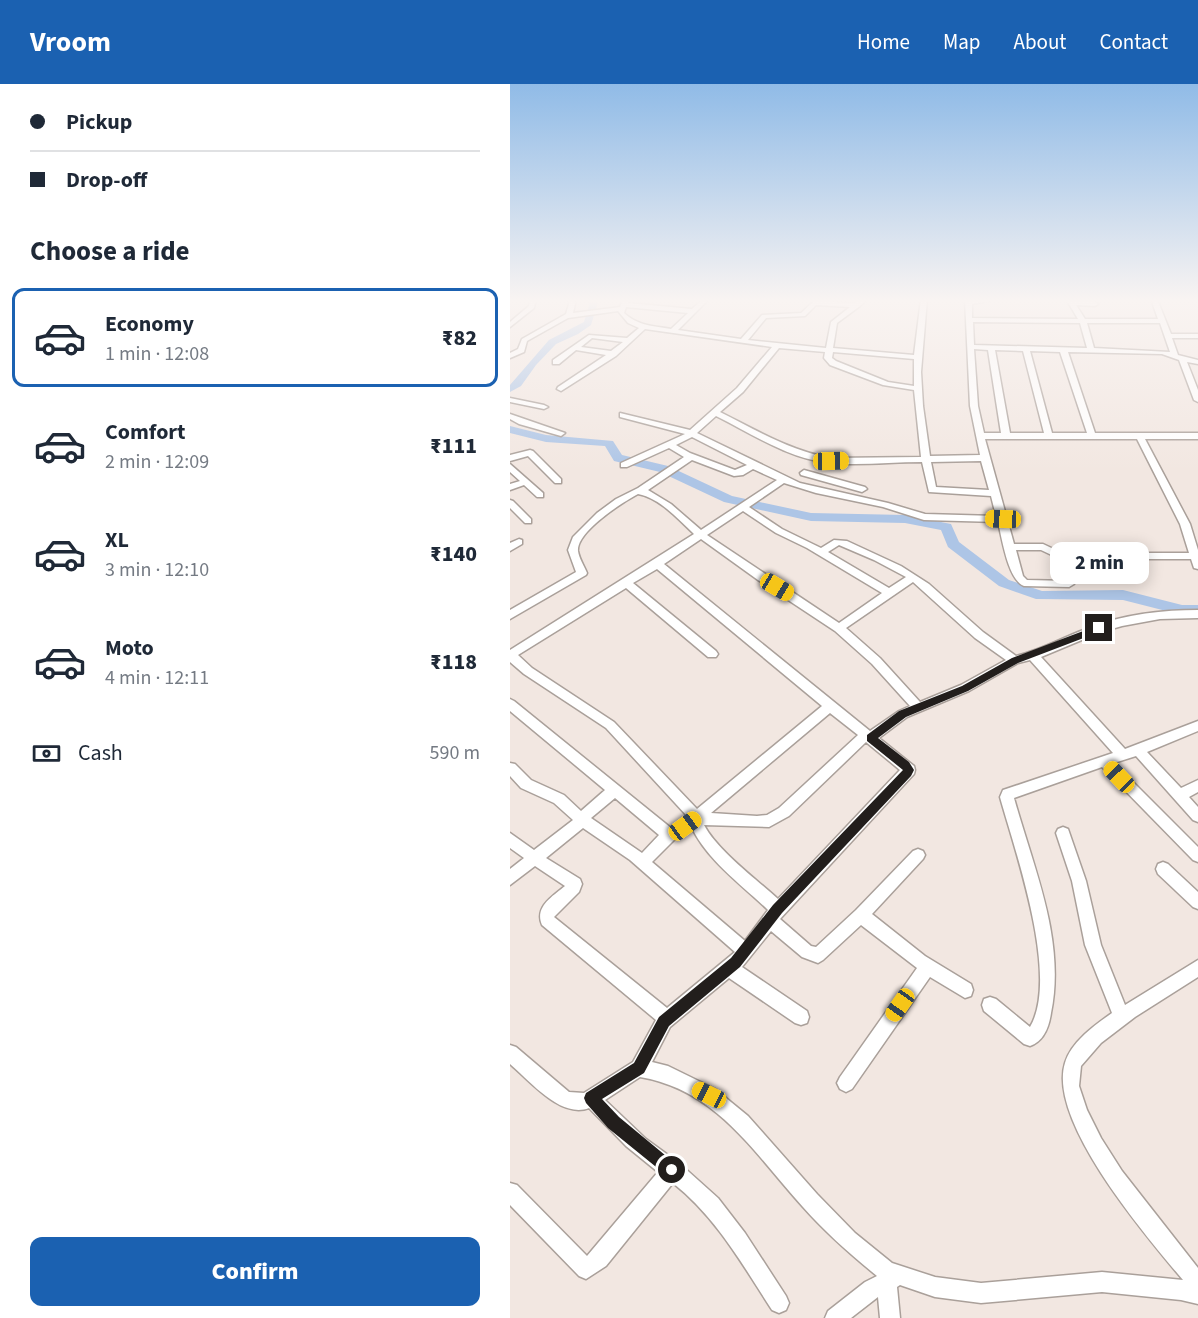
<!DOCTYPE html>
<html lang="en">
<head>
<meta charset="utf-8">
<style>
	:root { --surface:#fff; --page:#f2f2f3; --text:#1f2937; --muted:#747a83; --line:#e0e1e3; --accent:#1b61b1 }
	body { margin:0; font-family:"Source Sans 3",sans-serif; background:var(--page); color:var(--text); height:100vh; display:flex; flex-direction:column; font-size:22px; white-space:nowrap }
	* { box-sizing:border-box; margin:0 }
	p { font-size:20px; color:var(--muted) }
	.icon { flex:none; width:33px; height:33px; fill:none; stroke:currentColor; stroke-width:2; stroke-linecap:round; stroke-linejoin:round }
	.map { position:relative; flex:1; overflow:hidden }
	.drawer { display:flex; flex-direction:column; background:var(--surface); width:510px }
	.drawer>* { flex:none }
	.top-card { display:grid; align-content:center; height:132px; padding:0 30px; background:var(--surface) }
	.end { position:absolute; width:27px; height:27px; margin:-14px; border:8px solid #221e1c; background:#fff; box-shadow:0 0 0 3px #fff }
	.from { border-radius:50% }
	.bubble { position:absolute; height:42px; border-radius:12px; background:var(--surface); box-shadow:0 3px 15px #0003; font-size:20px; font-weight:800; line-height:42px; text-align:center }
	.car { position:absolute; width:18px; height:36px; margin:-18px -9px; border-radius:8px; box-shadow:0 0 4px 2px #0007; background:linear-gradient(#f5c518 24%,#345 0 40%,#f5c518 0 76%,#345 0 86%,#f5c518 0) }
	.top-card b { display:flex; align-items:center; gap:21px; height:57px; font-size:22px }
	.top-card b+b { border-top:2px solid var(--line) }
	.top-card i { width:15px; height:15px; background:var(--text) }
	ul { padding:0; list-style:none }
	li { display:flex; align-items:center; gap:18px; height:99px; margin:0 12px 9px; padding:0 18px; border:3px solid transparent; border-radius:12px }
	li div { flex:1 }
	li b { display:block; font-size:22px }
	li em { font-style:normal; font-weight:800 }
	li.on { border-color:var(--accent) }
	li>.icon { width:54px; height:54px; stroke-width:1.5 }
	h2 { padding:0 30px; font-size:27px; line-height:72px }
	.pay { display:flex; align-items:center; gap:15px; height:66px; padding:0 30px; font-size:22px }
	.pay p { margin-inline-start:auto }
	.primary-button { display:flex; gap:12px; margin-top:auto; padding:12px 30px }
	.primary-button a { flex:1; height:69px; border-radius:12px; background:var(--accent); color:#fff; font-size:24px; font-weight:800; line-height:69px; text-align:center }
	header { display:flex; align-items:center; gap:36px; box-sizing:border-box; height:84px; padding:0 30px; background:var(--accent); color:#fff }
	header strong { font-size:28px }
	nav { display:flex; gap:33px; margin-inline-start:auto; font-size:21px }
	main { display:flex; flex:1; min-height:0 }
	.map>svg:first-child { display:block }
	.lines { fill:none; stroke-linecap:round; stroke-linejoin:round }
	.river { fill:#adc5e6; fill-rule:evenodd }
	.minor-casing { stroke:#aaa09a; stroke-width:3 }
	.minor { fill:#fff; fill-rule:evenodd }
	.route { fill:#221e1c }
</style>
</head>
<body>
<header>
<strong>Vroom</strong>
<nav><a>Home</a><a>Map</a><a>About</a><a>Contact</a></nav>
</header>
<main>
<section class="drawer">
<div class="top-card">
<b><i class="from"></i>Pickup</b>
<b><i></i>Drop-off</b>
</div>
<h2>Choose a ride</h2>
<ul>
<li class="on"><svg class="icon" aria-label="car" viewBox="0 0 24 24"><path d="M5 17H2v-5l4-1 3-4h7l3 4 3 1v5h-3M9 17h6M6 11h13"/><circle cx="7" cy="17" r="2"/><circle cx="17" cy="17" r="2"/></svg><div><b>Economy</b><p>1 min · 12:08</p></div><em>₹82</em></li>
<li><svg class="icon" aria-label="car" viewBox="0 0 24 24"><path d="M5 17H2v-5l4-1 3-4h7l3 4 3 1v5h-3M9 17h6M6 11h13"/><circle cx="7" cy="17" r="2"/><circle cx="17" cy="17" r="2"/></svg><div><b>Comfort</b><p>2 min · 12:09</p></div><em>₹111</em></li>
<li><svg class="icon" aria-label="car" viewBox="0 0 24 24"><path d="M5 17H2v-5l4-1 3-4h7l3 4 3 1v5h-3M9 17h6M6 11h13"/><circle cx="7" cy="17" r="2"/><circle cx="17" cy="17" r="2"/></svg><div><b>XL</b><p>3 min · 12:10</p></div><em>₹140</em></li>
<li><svg class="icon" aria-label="car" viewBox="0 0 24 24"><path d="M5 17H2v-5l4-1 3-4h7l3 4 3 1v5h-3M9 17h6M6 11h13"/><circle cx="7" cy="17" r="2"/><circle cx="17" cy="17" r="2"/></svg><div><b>Moto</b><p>4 min · 12:11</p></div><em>₹118</em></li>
</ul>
<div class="pay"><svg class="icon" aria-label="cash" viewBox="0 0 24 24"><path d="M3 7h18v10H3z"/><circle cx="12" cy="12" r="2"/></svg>Cash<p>590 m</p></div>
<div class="primary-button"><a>Confirm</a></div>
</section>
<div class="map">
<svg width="688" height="1234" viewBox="0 0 688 1234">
	<rect width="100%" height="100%" fill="#f2e7e1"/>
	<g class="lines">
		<g class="river">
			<polygon points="81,215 89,215 81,241 68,250 46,260 26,281 11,302 0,308 0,301 39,256 74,238"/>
			<polygon points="0,342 36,351 103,357 112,371 158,382 222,412 301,429 395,431 441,440 449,458 499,496 532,507 613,506 672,521 688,521 688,531 672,531 613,516 526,515 489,502 438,463 431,446 395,439 301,437 214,418 150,388 104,377 95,362 36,358 0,349"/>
		</g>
		<g class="minor-casing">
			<g id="minor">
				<polygon points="20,215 26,215 24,224 0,243 0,238 19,222"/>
				<path d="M 58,215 L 64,215 L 65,220 L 63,229 L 110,223 L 113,215 L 119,215 L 118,219 L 182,225 L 193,215 L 199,215 L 168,246 L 231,255 L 252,231 L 291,229 L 304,217 L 345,219 L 350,215 L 357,215 L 350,222 L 327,239 L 323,264 L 404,271 L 411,215 L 417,215 L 411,288 L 413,322 L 420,372 L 470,371 L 460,322 L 455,215 L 488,215 L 462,220 L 462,234 L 568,235 L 556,215 L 562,215 L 564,217 L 585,218 L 588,220 L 585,222 L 566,221 L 575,235 L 648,235 L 641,215 L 647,215 L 661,250 L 688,250 L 688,254 L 662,254 L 668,271 L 688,276 L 688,280 L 677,278 L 688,306 L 688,318 L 684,316 L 669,276 L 652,270 L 558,268 L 585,349 L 688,349 L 688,355 L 635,355 L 680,440 L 688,466 L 688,485 L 684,484 L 681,475 L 550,475 L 531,466 L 506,466 L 513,492 L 517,496 L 559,497 L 564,500 L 559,503 L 514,502 C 498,496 492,454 488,438 L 414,436 L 373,423 L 306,409 L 274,399 L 239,423 L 272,445 L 311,464 L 324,456 L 337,457 L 391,482 L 419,500 L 473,548 L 506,572 C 533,566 557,551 584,542 C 617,530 653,526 688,526 L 688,534 L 650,535 L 612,542 L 591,548 L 531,573 L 615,665 L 688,637 L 688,647 L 637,668 L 671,704 L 688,696 L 688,708 L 679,713 L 688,723 L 688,738 L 683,736 L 626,672 L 604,679 L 688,763 L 688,778 L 683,776 L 592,683 L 504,714 C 523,783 556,856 541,929 C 539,943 534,957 520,962 L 514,960 L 474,927 L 472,921 L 474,915 L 480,913 L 486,915 L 520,943 C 550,893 505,767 490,713 L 493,706 L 603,669 L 520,576 L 508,579 L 459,607 L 397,633 L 369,654 L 404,682 L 405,686 L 404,690 L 270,835 L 301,862 L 306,863 L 346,826 L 403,767 L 408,765 L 413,767 L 415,771 L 413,775 L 362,830 L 415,872 L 461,900 L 463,906 L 461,912 L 455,914 L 420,893 L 342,1005 L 336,1008 L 330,1005 L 327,999 L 330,993 L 407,884 L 351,841 L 313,876 L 308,879 L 292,873 L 261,847 L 232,883 L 297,927 L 299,933 L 297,939 L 291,941 L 285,939 L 219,894 L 160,943 L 142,978 L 158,982 L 205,1005 L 238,1032 L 307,1110 L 345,1149 L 382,1179 L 425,1193 L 471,1199 L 592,1188 L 673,1196 C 637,1153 537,1037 555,979 C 561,958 585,941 602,929 L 575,861 L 562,797 L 546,749 L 548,745 L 553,743 L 558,745 L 576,797 L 591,861 L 615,921 L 688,876 L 688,893 L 625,933 L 591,959 L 571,982 L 569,1002 L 577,1026 L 591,1054 L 612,1087 L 688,1184 L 688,1220 L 671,1216 L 592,1208 L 471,1219 L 425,1213 L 390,1201 L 387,1203 L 390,1234 L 370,1234 L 368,1213 L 341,1234 L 315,1234 L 318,1227 L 355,1198 L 367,1192 C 340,1170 316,1149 293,1123 C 244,1069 207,1006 130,993 L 95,1016 L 136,1055 L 169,1079 L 208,1114 L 235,1149 L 276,1212 L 279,1219 L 276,1226 L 269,1229 L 262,1226 C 232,1180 207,1134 163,1099 L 96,1182 L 76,1195 L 69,1192 L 0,1121 L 0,1099 L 7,1101 L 77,1172 L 148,1088 L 116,1062 L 79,1024 C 51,1035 20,997 0,980 L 0,961 L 6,963 L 59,1008 L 74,1009 L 123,978 L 146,936 L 32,841 C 24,823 43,812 55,802 L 25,782 L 0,801 L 0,785 L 14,774 L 0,764 L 0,749 L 24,766 L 63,736 L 44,719 L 11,704 L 0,692 L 0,679 L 5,680 L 21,696 L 54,711 L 71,727 L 95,706 L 0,627 L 0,615 L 4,617 L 161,744 L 177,732 L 96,644 L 14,590 L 0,578 L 0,566 L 184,450 C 169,436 150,414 128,410 C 113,418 66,448 68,467 C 69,474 74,482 77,489 L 76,491 L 0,535 L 0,526 L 66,488 L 58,466 L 63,453 L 87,429 L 106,415 L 128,404 L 174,373 L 159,364 L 117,383 L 111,383 L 111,379 L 175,350 L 110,333 L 110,329 L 180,346 L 227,304 L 262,263 L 135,245 L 106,272 L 51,307 L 47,305 L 48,303 L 96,271 L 66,266 L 49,280 L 43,280 L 43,276 L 79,251 L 117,254 L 129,244 L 118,239 L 108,227 L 58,234 L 17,257 L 14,268 L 0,274 L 0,269 L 8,265 L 12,255 L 56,230 L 59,220 ZM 306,221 L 340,223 L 321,238 L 316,264 L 238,256 L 256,234 L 295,232 ZM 116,223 L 178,229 L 161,245 C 144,242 128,242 114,229 ZM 463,238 L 570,239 L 577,264 L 464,261 ZM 577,239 L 650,239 L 660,268 L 584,264 ZM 82,254 L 113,258 L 101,267 L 71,263 ZM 269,264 L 315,268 L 314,274 L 320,281 L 373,301 L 404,306 L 411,373 L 321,374 C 281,367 246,346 210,328 L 233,308 ZM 464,265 L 478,266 L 491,349 L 474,349 L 468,322 ZM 485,266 L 513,267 L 534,349 L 500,349 ZM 520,267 L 550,268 L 577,349 L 542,349 ZM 323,268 L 404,275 L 404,302 L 378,298 L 326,277 L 322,274 ZM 206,332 C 242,350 279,375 320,379 C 349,382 382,378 412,378 L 419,408 L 481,412 L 486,432 L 415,430 L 378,419 L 290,399 L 187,349 ZM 182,353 L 237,381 L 225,386 L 180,369 L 166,361 ZM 475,355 L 627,355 L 670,440 L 679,469 L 552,469 L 533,460 L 504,460 ZM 182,376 L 224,392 L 233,391 L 243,385 L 267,396 L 191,446 L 161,420 L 138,406 ZM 471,377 L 479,406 L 426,403 L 421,378 ZM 233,427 L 266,449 L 297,464 L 372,509 L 329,539 L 197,451 ZM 191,455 L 248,496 L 325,547 L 362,580 L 400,622 L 389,627 L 360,647 L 154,480 ZM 329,461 L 364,476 L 396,493 L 379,504 L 318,468 ZM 147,485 L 312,622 L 187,725 L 104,638 L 22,584 L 8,571 L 116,504 L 198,573 L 206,573 L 208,570 L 206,567 L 123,499 ZM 403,498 L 465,554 L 496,576 L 451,601 L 410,618 L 370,574 L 336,544 ZM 320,629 L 348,651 L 269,724 L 257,731 L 247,732 L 201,729 ZM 356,658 L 390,686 L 268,815 C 246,795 207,766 194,741 L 259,743 L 279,732 ZM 105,714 L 149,751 L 132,769 L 81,734 ZM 73,744 L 120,776 L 225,868 L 157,924 L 44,833 L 69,808 L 72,800 L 70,795 L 36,774 ZM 182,744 C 198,777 232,801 258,826 L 235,857 L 142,778 L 164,756 Z"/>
				<polygon points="0,314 34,321 38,323 34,325 0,318"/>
				<polygon points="0,330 55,349 51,352 9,340 0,335"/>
				<polygon points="20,366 23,367 51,395 51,399 45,399 18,372 0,377 0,371"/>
				<polygon points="0,380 33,409 33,413 27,413 14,401 0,406 0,400 10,397 0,388"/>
				<polygon points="294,386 355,403 357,405 352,408 291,391 290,389"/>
				<polygon points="0,416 3,417 21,435 21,439 15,439 0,424"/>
				<polygon points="9,455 12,456 12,460 0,467 0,459"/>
				<polygon points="653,778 658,780 688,808 688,825 683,823 648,790 646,785 648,780"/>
			</g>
		</g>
		<use href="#minor" class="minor"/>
	</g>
	<linearGradient id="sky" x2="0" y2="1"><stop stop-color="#90bbe7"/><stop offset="0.56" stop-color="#f9f4f2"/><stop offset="1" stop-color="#f9f4f2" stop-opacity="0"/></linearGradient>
	<rect width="688" height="387" fill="url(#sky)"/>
	<polygon class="route" points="589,541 592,542 592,547 508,579 458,607 396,633 368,654 399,678 404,686 401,692 272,829 230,883 159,942 134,989 92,1015 109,1033 167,1081 169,1086 167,1091 162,1094 156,1091 98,1044 76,1019 74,1014 76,1009 124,979 149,933 221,874 263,821 393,686 357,657 357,651 389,627 452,602 502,574"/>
</svg>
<i class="end from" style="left:162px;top:1086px"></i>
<i class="end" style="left:589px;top:544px"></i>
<div class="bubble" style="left:540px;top:458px;width:99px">2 min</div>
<i class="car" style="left:321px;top:377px;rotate:89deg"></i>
<i class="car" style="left:493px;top:435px;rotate:272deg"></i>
<i class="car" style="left:267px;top:503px;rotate:121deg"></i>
<i class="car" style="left:609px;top:693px;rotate:316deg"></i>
<i class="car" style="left:175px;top:742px;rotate:54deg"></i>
<i class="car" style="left:390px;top:921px;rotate:215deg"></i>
<i class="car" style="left:199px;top:1011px;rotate:296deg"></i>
</div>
</main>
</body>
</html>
